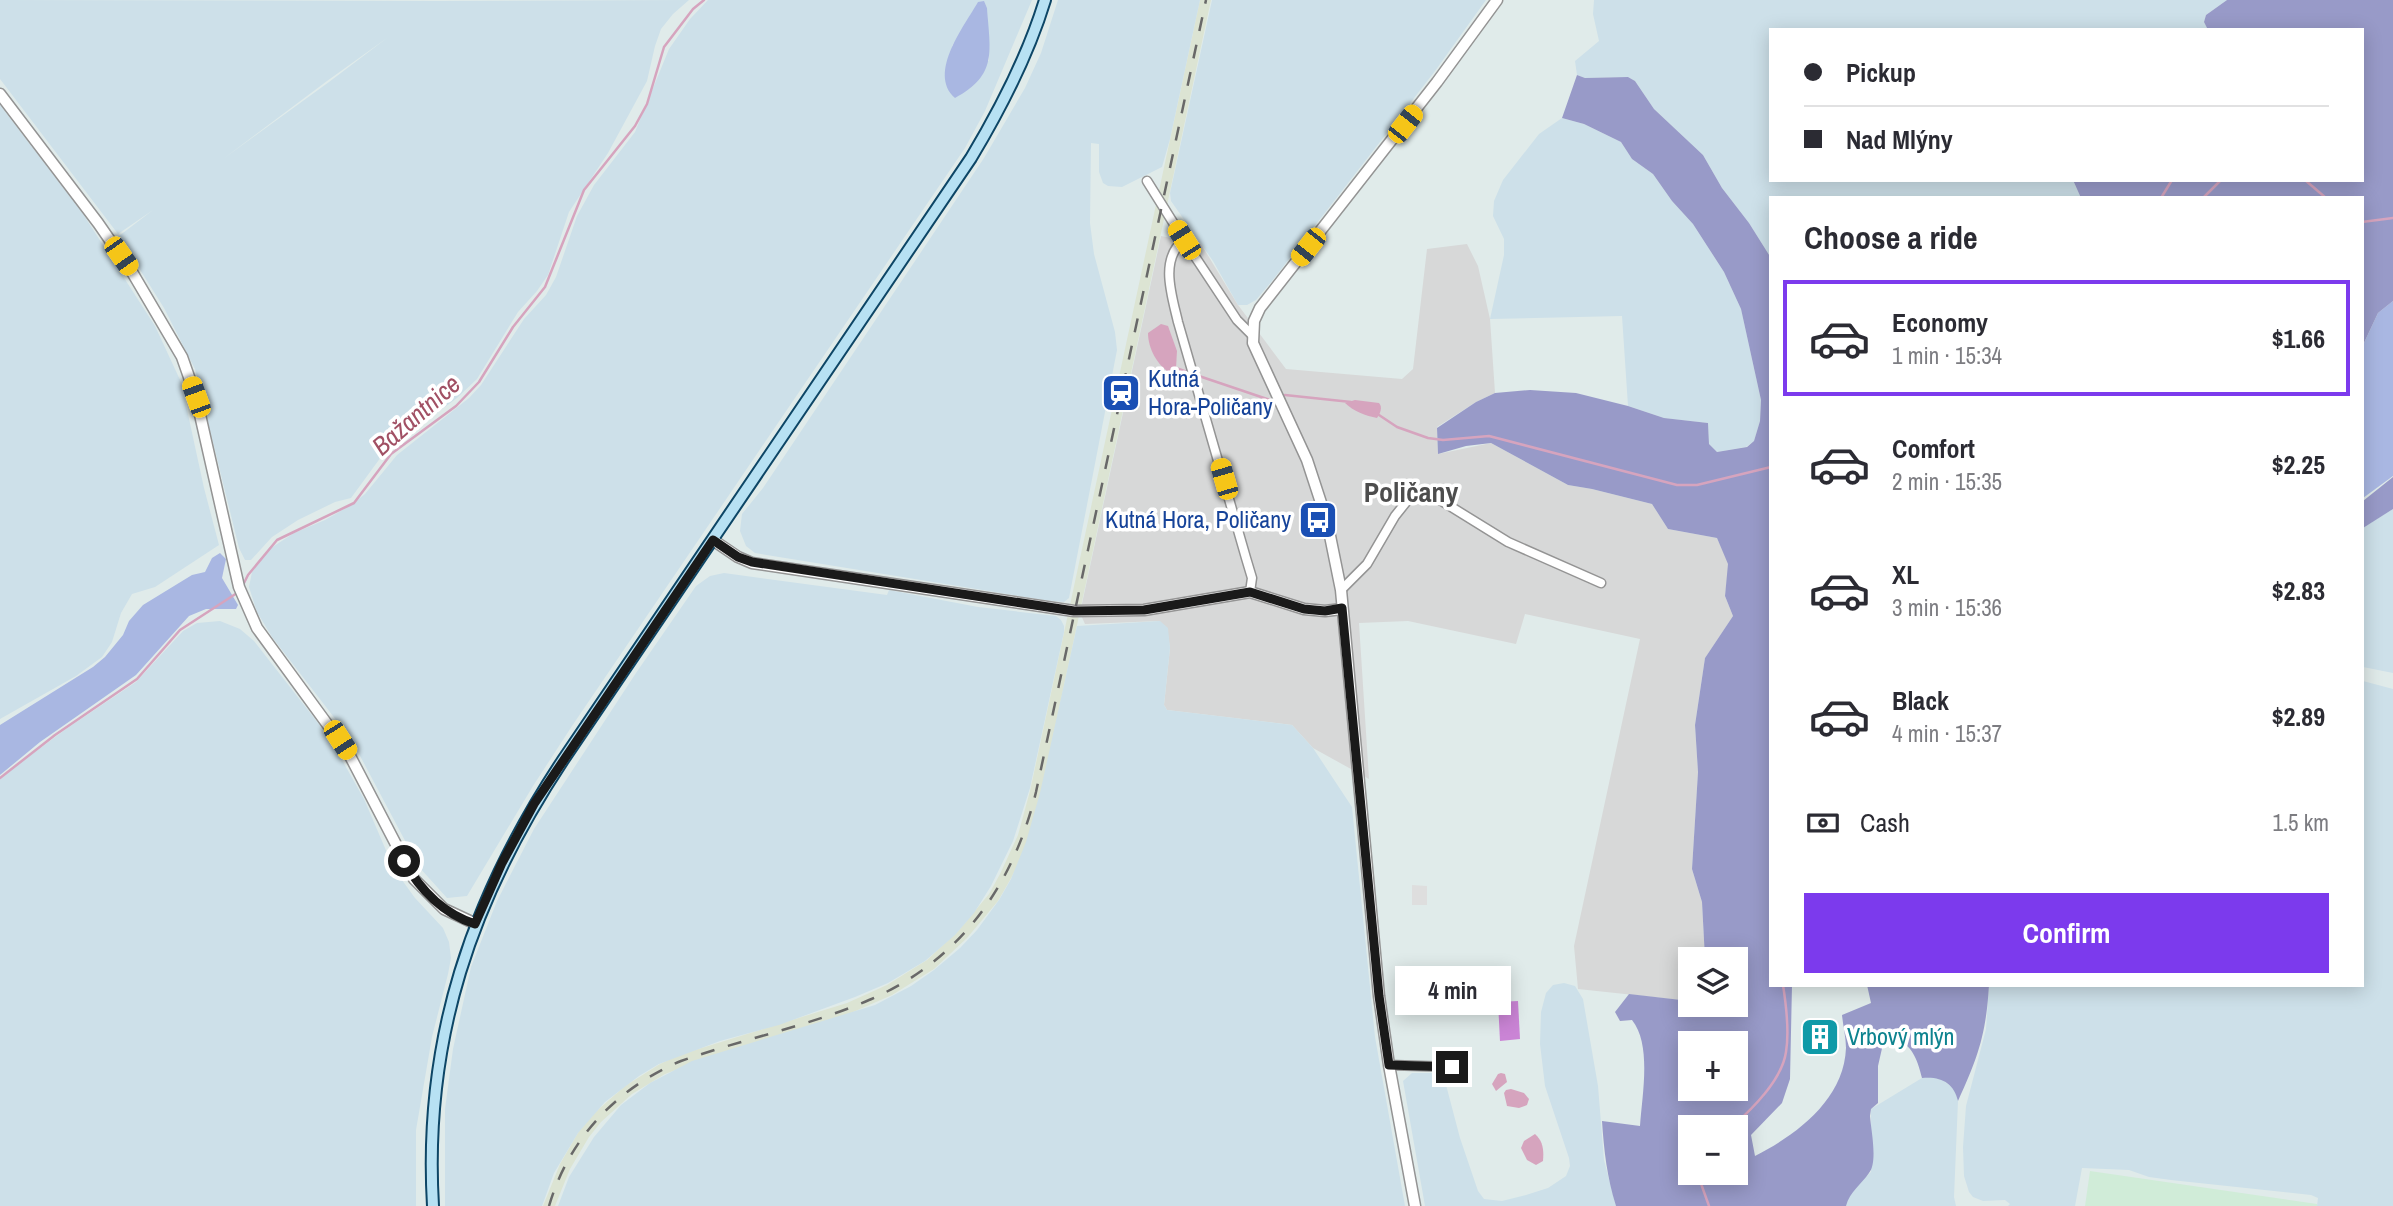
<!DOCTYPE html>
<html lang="en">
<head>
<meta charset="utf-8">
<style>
	:root { --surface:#fff; --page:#f7f7f7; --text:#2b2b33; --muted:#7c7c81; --line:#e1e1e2; --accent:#7c3aed }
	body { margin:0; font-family:"Archivo Narrow",sans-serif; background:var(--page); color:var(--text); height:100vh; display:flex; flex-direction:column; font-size:26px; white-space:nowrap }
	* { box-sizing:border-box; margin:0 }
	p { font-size:23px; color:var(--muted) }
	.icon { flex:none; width:38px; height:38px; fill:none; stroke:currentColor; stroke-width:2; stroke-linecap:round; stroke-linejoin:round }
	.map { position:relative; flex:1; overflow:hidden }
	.sheet { position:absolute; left:1769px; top:196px; width:595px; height:791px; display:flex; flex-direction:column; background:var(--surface); border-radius:0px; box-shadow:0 4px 18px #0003 }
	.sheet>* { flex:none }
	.top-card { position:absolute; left:1769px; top:28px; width:595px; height:154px; border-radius:0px; box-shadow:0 4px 18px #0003; display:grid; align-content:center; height:154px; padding:0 35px; background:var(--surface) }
	.buttons { position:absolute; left:1678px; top:947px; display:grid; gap:14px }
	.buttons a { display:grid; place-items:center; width:70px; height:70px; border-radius:0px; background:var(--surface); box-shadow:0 4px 18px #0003; font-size:35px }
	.end { position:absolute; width:32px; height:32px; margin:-16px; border:9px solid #1a1a1a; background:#fff; box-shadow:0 0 0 4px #fff }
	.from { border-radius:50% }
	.bubble { position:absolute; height:49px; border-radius:0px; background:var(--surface); box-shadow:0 4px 18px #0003; font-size:23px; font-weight:700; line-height:49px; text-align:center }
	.car { position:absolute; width:21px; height:42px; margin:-21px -10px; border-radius:9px; box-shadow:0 0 5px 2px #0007; background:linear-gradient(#f5c518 24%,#345 0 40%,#f5c518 0 76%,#345 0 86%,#f5c518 0) }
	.top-card b { display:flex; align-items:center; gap:24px; height:66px; font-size:26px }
	.top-card b+b { border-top:2px solid var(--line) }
	.top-card i { width:18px; height:18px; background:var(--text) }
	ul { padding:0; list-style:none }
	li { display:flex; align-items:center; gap:21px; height:116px; margin:0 14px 10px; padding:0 21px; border:4px solid transparent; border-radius:0px }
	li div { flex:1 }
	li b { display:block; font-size:26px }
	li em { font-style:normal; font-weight:700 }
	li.current { border-color:var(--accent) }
	li>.icon { width:63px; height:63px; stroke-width:1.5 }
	h2 { padding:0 35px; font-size:32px; line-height:84px }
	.pay { display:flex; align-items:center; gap:18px; height:77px; padding:0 35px; font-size:26px }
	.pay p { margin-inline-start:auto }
	.button { display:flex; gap:14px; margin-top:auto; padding:14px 35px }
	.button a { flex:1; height:80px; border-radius:0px; background:var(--accent); color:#fff; font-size:28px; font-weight:700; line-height:80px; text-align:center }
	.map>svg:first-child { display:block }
	.residential { fill:#d7d8d8 }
	.commercial { fill:#d0ecd8 }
	.industrial { fill:#dce4d3 }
	.farmland { fill:#cde0e9; fill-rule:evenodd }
	.grass { fill:#a9b7e2 }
	.forest { fill:#989ac8; fill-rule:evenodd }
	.pitch { fill:#ca84d5 }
	.parking { fill:#dedede }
	.water { fill:#d6a4be }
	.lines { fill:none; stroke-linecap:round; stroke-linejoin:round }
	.stream { stroke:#d6a4be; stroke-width:2.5 }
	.minor-casing { stroke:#949494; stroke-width:11 }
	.tertiary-casing { stroke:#949494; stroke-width:13 }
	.secondary-casing { stroke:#0d4666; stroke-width:14 }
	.minor { stroke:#fff; stroke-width:8 }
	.tertiary { stroke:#fff; stroke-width:10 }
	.secondary { stroke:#b7e1f3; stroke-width:10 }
	.rail { stroke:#686868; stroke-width:2.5; stroke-dasharray:14 14; stroke-linecap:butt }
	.route { stroke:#1a1a1a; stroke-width:9 }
	.labels { text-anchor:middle; stroke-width:7; stroke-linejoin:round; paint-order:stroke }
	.transit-label { font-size:24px; fill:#164399; stroke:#fff; text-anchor:start }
	.culture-label { font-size:24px; fill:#0d838f; stroke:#fff; text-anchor:start }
	.water-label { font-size:26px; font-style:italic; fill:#a15064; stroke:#fff }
	.quarter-label { font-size:28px; font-weight:bold; fill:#4d4d4d; stroke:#fff }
</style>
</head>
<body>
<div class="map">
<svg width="2393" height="1206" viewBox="0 0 2393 1206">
	<rect width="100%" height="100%" fill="#e0ebea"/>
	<polygon class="residential" points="1161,236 1201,244 1238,305 1286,369 1402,379 1413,369 1427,249 1467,244 1478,266 1490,319 1495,393 1476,402 1437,427 1438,454 1491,443 1568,485 1592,489 1652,504 1668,529 1717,538 1729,564 1725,596 1733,616 1705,658 1695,725 1698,772 1692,869 1702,902 1705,959 1690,959 1690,1001 1578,989 1574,946 1640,639 1525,614 1516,644 1408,621 1359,623 1369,779 1313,748 1292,725 1167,710 1164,705 1170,648 1167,628 1159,621 1085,624 1080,613"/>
	<polygon class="commercial" points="2090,1171 2317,1204 2317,1206 2085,1206"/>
	<polygon class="industrial" points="1200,0 1211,0 1041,793 1036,817 1021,859 1010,880 998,901 967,938 934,969 892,995 851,1013 707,1058 665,1074 632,1094 601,1122 589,1137 570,1169 555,1206 543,1206 560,1164 579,1131 592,1115 625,1086 660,1064 679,1055 847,1003 887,985 927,960 959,930 989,894 1000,874 1018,835 1030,791"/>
	<g class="farmland">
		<path d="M 0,0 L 438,1 L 689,0 L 673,14 L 661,29 L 655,46 L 647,81 L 608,153 L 569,212 L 548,275 L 537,291 L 518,312 L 477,379 L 457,398 L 407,435 L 381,457 L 351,498 L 335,502 L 298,520 L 272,537 L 251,560 L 245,560 L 239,548 L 195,369 L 164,308 L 119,236 L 153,210 L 118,234 L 0,79 ZM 387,38 L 329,82 L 223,159 L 327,81 Z"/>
		<path d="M 708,0 L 1032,0 L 985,111 L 965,148 L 572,726 L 533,786 L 467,896 L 447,898 L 419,867 L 358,752 L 343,729 L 272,637 L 257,612 L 249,587 L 252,572 L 271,548 L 294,533 L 325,520 L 351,505 L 365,494 L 397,455 L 469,398 L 481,385 L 524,319 L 546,295 L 556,277 L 577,216 L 594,185 L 635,132 L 669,49 L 690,19 ZM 984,2 L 987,8 L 989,61 L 952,46 L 978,3 Z"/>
		<polygon points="1058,0 1200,0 1170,139 1162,167 1122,187 1108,186 1103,183 1099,172 1099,144 1091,143 1090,223 1094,254 1115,332 1117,350 1069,598 1064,602 1044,600 755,553 746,546 740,531 742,514 763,488 984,158 1025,88 1041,53"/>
		<polygon points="1212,0 1486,0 1435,71 1272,281 1256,300 1247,305 1238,305 1213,261 1171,201 1170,193"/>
		<polygon points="1594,0 2227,0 2206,15 2204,22 2208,30 1771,30 1771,180 2073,180 2081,198 1771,198 1771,258 1749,223 1722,188 1703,155 1654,109 1635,81 1628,77 1585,78 1577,75 1575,61 1599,41 1593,14"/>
		<polygon points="0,105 83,214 155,326 181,382 204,488 219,545 155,587 132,594 121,613 112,642 102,657 76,676 0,719"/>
		<polygon points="1562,118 1584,124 1621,142 1632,159 1653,174 1672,201 1693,224 1724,272 1741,309 1761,400 1760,421 1754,441 1746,447 1717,452 1709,444 1708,423 1664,418 1628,406 1622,316 1490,319 1504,255 1504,239 1493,216 1494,201 1503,180 1539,134"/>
		<polygon points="2393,509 2393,673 2363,667 2362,528"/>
		<polygon points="724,573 887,595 889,590 978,607 1056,616 1061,620 1064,626 1064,632 1030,788 1013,841 991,886 974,913 955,935 925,961 888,983 855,997 779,1025 720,1041 659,1064 639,1076 605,1102 578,1133 554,1173 542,1206 445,1206 445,1109 453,1049 471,967 497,901 534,829 636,673 696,586 710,576"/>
		<polygon points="220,621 240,629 254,641 329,737 364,799 394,869 415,898 443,928 449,942 451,958 448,974 432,1037 416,1130 416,1206 0,1206 0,778 66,729 136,682 183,631 197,623"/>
		<polygon points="1160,621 1168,628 1170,648 1164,705 1167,710 1292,725 1313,748 1352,807 1375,1037 1405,1206 558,1206 569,1177 594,1137 621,1105 650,1083 692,1061 875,1005 911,986 934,970 960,948 977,930 999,900 1011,879 1026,842 1040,793 1077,626"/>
		<polygon points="2363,681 2393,689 2393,1206 2317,1206 2318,1198 2311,1195 2171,1180 2149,1177 2129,1170 2082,1168 2075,1206 2008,1206 2010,1204 2005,1200 1983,1201 1973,1197 1969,1192 1964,1176 1963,1147 1966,1106 1986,1029 1989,985 2362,985"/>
		<polygon points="1564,983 1575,986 1583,999 1598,1086 1604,1160 1616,1206 1425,1206 1403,1081 1412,1073 1436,1073 1445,1081 1460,1138 1478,1191 1484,1199 1502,1201 1526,1195 1548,1188 1566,1176 1570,1166 1569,1158 1545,1086 1540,1044 1541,1012 1546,993 1553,985"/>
		<polygon points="1932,1077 1943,1080 1955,1090 1958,1101 1954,1197 1956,1206 1846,1206 1848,1198 1856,1186 1871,1172 1871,1109 1922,1078"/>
	</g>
	<g class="grass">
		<path d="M 984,1 L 987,8 C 990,51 998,75 955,98 C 927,73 965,25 978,2 Z"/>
		<polygon points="2393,301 2393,476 2363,498 2363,345 2378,313"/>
		<polygon points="220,553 226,559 222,578 238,605 236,609 206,609 189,616 136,675 40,742 0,775 0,725 93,667 105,657 123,635 129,621 143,605 192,575 205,572 212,558"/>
	</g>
	<g class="forest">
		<polygon points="2227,0 2393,0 2393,301 2378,313 2363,345 2362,198 2081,198 2073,180 2362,180 2362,30 2208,30 2204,22 2206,15"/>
		<path d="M 1577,75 L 1585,78 L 1628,77 L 1635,81 L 1654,109 L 1703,155 L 1722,188 L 1749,223 L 1771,258 L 1771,985 L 1792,985 L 1790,1079 L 1782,1103 L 1751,1135 L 1755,1156 C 1796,1135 1844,1100 1846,1048 C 1846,1037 1843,1026 1842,1015 L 1871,1003 L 1867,985 L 1989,985 C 1986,1035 1978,1057 1958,1101 C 1954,1083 1941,1076 1922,1078 C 1918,1062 1914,1048 1898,1039 L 1883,1044 L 1878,1066 L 1878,1103 L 1871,1109 L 1870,1116 C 1871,1130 1878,1162 1869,1173 C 1861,1185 1850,1191 1846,1206 L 1616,1206 C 1607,1177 1604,1151 1602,1121 L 1640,1126 C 1642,1095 1652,1045 1632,1020 L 1620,1021 L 1615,1012 L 1629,994 L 1690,1001 L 1690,1004 L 1736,1004 L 1736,959 L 1705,959 L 1702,902 L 1692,869 L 1698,772 L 1695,725 L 1705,658 L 1733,616 L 1725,596 L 1728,564 L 1717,538 L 1668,529 L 1652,504 L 1592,489 L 1568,485 L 1491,443 L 1466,446 L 1438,454 L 1437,428 L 1476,402 L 1495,393 L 1530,390 L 1576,393 L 1628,406 L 1664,418 L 1708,423 L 1709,444 L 1717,452 L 1747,447 L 1754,441 L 1760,421 L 1761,400 L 1741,309 L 1724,272 L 1693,224 L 1672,201 L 1653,174 L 1632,159 L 1621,142 L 1584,124 L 1562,118 ZM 1690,1043 L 1736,1043 L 1736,1088 L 1690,1088 ZM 1690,1127 L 1736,1127 L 1736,1172 L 1690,1172 Z"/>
		<polygon points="2393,477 2393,509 2363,528 2363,501"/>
	</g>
	<polygon class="pitch" points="1518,1001 1520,1039 1500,1041 1498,1002"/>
	<polygon class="parking" points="1412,885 1427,886 1427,905 1412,905"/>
	<g class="water">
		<path d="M 1161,324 L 1168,326 L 1177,351 L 1176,368 L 1170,373 C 1157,365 1148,348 1148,333 Z"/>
		<path d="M 1355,400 L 1379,403 C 1383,407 1380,414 1377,418 C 1366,416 1353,411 1345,403 Z"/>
		<polygon points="1501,1073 1505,1074 1507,1082 1496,1091 1492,1084 1498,1074"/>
		<polygon points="1511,1089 1524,1093 1529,1099 1527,1105 1519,1108 1507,1106 1504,1093 1506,1090"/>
		<path d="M 1535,1134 C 1543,1141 1544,1150 1543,1161 L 1536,1165 L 1527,1160 L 1521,1148 L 1524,1141 Z"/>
	</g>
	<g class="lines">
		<g class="stream">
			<polyline points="2305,180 2326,198"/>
			<polyline points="2161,198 2172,180"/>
			<polyline points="2203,198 2221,180"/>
			<polyline points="2362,222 2393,218"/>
			<polyline points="1176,368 1190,373"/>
			<polyline points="1196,375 1270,400"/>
			<polyline points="1285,395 1351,402"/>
			<polyline points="1379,415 1397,427 1428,438 1443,440 1489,436 1677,485 1697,485 1771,467"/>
			<polyline points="243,585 248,575 277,540 354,503 391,454 456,406 479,382 513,327 545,287 584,190 635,126 647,104 664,47 693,9 704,0"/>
			<polyline points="0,778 55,735 137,679 180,630 237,593"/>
			<path d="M 1732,1127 C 1752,1109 1782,1080 1786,1052 C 1789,1034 1786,1004 1783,985"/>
			<polyline points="1700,1172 1699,1178 1709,1206"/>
		</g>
		<g class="minor-casing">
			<g id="minor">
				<polyline points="1147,181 1184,240"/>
				<polyline points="1341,590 1367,564 1395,516 1407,501 1417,494 1432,495 1508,542 1601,583"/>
				<path d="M 1250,592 L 1252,578 L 1246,558 L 1178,322 C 1172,296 1159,259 1184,240 L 1237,320 L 1252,335"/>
				<polyline points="1389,1065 1452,1067"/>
			</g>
		</g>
		<g class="tertiary-casing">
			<g id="tertiary">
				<polyline points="0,94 98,223 132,272 182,357 196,397 239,587 257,628 349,754 414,879 444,909 476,924"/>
				<polyline points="713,540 738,557 752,563 1074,611 1144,610 1250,592 1304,609 1325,611 1342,609"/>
				<polyline points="1415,1206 1389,1065 1379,996 1341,590 1327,521 1307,460 1253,343 1254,321 1260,308 1437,82 1497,0"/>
			</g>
		</g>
		<g class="secondary-casing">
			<path id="secondary" d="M 433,1206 C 423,1039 472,898 563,760 L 971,158 C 1001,108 1028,56 1045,0"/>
		</g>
		<use href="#minor" class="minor"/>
		<use href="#tertiary" class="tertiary"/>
		<use href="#secondary" class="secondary"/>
		<path class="rail" d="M 549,1206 C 569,1138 617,1088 681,1061 C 743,1039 809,1026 869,1000 C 960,961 1013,886 1036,792 L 1206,0"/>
	</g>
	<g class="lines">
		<path class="route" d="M 404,861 C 420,890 444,914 475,924 L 502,863 L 534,804 L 713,540 L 738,557 L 752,562 L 1074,611 L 1144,610 L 1250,592 L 1304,609 L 1325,611 L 1342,608 L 1379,996 L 1389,1065 L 1452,1067"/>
	</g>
	<defs>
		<g id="station-square" transform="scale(2.0125)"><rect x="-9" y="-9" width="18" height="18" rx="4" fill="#1a4fb4" stroke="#fff"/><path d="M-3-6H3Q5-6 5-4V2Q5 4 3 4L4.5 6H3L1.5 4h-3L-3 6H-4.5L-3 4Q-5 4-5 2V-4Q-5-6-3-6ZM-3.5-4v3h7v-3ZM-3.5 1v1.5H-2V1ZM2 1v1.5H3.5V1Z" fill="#fff"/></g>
		<g id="bus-square" transform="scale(2.0125)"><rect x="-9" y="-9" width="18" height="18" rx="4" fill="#1a4fb4" stroke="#fff"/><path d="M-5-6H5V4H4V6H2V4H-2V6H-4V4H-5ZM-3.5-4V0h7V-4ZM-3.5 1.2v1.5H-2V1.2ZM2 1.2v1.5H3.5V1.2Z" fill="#fff"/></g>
		<g id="building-square" transform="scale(2.0125)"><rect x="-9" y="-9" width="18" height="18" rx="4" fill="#0f9aa8" stroke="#fff"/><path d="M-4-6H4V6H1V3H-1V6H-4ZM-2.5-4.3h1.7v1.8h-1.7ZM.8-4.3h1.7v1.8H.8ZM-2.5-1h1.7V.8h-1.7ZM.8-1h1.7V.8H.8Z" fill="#fff"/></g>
	</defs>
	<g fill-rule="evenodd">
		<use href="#station-square" x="1121" y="393"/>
		<use href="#bus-square" x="1318" y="520"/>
		<use href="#building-square" x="1820" y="1037"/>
	</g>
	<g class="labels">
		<g class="transit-label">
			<text x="1148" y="387">Kutná<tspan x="1148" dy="28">Hora-Poličany</tspan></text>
			<text x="1291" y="528" text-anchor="end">Kutná Hora, Poličany</text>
		</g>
		<g class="culture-label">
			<text x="1847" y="1045">Vrbový mlýn</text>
		</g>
		<g class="water-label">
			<text transform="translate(416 415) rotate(-41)" y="9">Bažantnice</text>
		</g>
		<g class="quarter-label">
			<text x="1411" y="502">Poličany</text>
		</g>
	</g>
</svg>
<div class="buttons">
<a><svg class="icon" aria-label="layers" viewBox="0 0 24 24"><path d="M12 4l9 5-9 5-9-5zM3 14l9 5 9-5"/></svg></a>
<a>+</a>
<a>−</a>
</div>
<i class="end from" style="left:404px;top:861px"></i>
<i class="end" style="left:1452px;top:1067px"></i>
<div class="bubble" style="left:1395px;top:966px;width:116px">4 min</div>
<i class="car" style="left:1405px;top:124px;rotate:38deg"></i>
<i class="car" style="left:1184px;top:240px;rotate:328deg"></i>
<i class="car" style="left:1308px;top:247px;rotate:218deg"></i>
<i class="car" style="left:121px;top:256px;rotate:145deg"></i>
<i class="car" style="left:196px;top:397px;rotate:340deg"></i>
<i class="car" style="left:1224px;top:479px;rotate:344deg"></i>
<i class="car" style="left:340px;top:740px;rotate:147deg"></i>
<div class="top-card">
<b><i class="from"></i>Pickup</b>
<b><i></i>Nad Mlýny</b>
</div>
<section class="sheet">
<h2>Choose a ride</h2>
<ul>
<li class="current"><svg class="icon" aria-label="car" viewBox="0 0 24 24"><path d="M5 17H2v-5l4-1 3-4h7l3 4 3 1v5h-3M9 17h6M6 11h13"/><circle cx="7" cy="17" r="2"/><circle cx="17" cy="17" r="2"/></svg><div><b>Economy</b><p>1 min · 15:34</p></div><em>$1.66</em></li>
<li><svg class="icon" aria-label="car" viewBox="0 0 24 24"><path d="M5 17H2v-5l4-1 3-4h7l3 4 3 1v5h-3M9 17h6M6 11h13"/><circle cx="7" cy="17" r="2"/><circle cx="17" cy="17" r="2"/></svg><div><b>Comfort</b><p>2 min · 15:35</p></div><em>$2.25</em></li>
<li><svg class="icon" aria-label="car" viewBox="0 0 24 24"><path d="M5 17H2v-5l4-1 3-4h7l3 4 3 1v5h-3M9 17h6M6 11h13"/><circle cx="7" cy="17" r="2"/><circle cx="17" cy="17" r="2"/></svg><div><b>XL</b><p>3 min · 15:36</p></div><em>$2.83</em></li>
<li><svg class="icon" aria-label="car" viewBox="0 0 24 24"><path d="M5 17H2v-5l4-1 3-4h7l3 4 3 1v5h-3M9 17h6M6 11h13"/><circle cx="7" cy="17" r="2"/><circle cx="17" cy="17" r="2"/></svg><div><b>Black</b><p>4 min · 15:37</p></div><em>$2.89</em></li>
</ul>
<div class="pay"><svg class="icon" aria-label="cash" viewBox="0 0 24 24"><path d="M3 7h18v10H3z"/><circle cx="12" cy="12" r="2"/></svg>Cash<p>1.5 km</p></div>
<div class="button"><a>Confirm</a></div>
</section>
</div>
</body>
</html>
